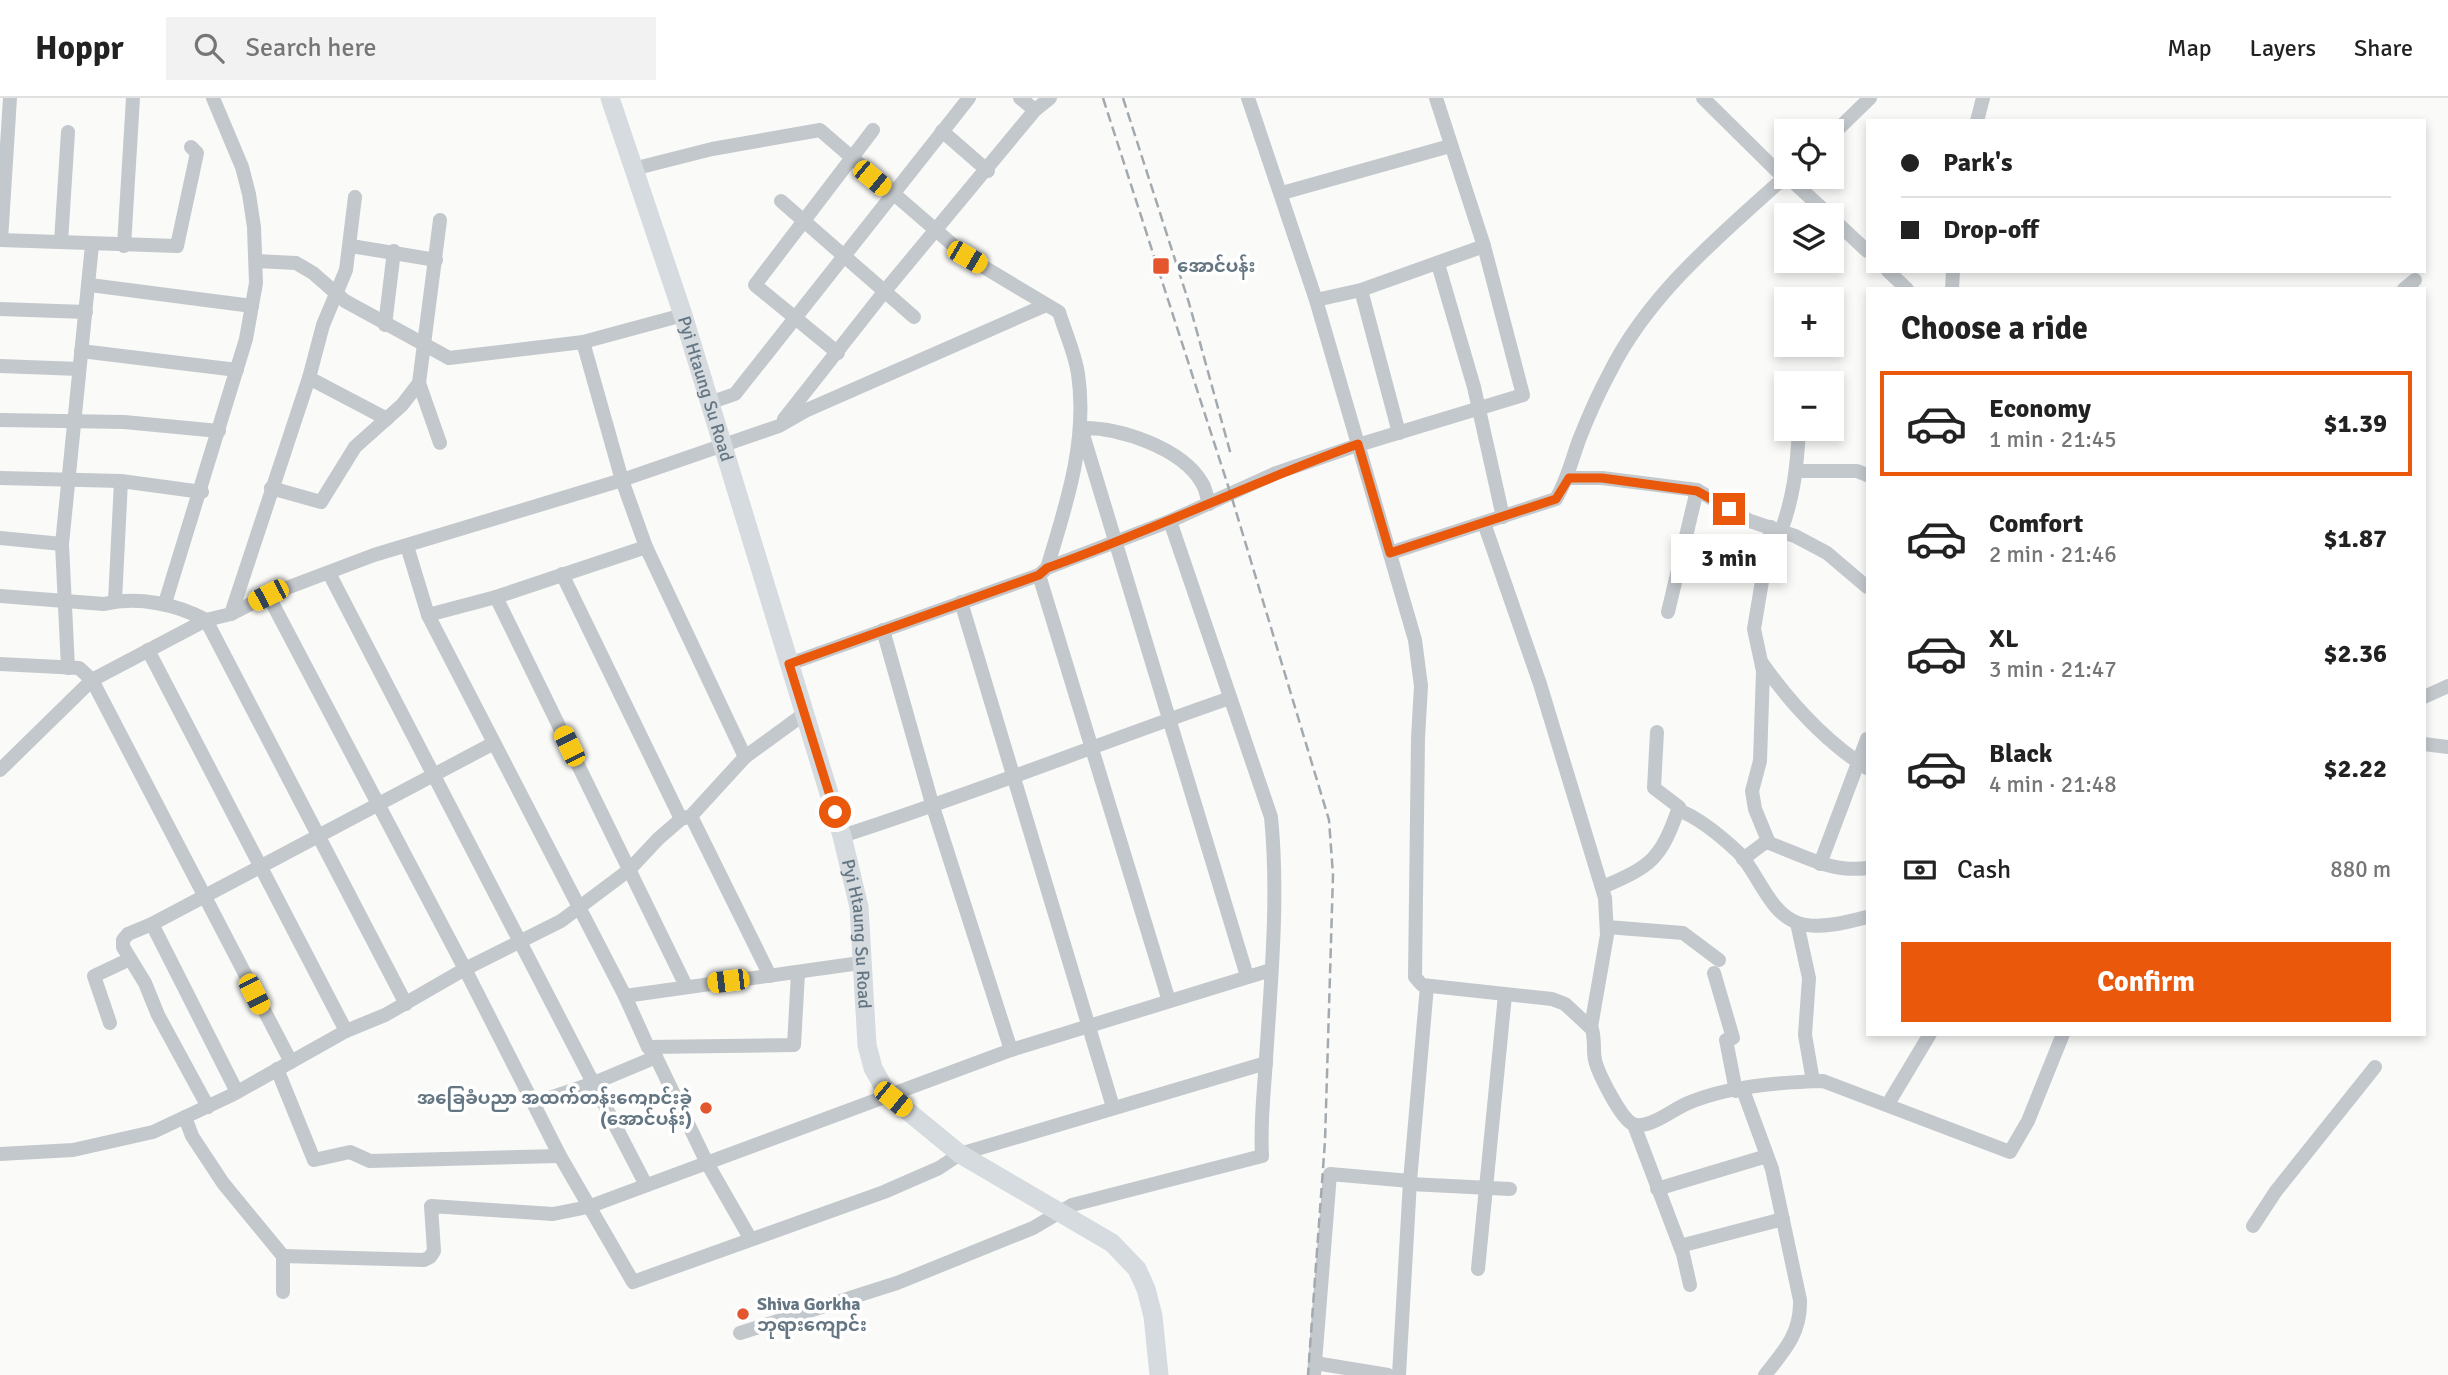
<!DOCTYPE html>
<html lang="en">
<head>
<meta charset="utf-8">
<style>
	:root { --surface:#fff; --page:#f2f2f2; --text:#222; --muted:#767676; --line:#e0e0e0; --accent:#ea580c }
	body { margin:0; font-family:Signika,"Noto Sans Myanmar",sans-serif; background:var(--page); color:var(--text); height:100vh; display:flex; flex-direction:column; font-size:26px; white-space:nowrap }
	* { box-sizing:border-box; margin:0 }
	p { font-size:23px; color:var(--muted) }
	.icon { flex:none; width:38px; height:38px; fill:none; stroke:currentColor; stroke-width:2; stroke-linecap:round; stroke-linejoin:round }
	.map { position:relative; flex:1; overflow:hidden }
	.details { position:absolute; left:1866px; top:189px; width:560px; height:749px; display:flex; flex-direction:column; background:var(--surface); border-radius:0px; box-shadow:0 4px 10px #0003 }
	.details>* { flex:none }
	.hud { position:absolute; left:1866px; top:21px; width:560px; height:154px; border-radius:0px; box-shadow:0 4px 10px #0003; display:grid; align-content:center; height:154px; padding:0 35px; background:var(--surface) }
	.fabs { position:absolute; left:1774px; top:21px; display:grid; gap:14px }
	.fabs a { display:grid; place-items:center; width:70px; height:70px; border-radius:0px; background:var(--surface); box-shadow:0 4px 10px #0003; font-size:35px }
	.end { position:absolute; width:32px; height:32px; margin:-16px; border:9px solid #ea580c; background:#fff; box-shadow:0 0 0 4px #fff }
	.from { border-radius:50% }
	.bubble { position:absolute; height:49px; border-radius:0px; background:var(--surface); box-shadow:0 4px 10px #0003; font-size:23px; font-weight:700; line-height:49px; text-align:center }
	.car { position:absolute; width:21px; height:42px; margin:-21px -10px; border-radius:9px; box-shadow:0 0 5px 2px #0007; background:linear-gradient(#f5c518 24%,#345 0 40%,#f5c518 0 76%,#345 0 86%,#f5c518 0) }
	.hud b { display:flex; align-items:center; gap:24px; height:66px; font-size:26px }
	.hud b+b { border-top:2px solid var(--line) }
	.hud i { width:18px; height:18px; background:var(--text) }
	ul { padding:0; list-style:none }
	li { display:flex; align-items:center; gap:21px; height:105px; margin:0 14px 10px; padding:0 21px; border:4px solid transparent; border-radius:0px }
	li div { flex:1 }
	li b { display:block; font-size:26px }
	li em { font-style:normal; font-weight:700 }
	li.selected { border-color:var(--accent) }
	li>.icon { width:63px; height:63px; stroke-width:1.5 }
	h2 { padding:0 35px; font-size:32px; line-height:84px }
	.pay { display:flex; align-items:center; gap:18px; height:77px; padding:0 35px; font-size:26px }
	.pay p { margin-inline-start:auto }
	.action { display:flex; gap:14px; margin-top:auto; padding:14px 35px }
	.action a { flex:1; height:80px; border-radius:0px; background:var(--accent); color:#fff; font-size:28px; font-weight:700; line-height:80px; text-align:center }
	header { display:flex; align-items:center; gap:42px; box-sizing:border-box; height:98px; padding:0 35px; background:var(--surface); border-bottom:2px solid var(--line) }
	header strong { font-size:33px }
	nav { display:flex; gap:38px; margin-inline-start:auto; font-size:24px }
	.search { width:490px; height:63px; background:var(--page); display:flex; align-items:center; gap:18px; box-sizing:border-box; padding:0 24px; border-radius:0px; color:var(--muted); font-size:26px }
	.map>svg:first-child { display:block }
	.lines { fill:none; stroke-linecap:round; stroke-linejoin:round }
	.minor { stroke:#c3c8cc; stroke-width:14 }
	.highway { stroke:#d6dbdf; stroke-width:19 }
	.rail { stroke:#a2aab0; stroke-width:2.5; stroke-dasharray:10 5; stroke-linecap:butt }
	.route { stroke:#ea580c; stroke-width:9 }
	.poi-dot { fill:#e4572e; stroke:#fff; stroke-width:2.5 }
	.labels { text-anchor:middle; stroke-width:7; stroke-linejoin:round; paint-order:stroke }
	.poi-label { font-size:18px; font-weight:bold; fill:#657683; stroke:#fff; text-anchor:start }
	.street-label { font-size:18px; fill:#657683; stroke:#fff }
</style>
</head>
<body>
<header>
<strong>Hoppr</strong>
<div class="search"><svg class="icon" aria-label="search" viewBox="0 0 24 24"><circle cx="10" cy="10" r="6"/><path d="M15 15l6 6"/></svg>Search here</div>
<nav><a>Map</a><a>Layers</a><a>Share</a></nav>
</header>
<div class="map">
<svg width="2448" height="1277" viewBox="0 0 2448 1277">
	<rect width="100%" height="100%" fill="#fafaf8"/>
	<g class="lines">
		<g class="minor">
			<polyline points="1020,0 1035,12"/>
			<path d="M 1248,0 L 1316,202 L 1415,542 L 1421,588 L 1418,640 L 1415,879 L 1422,887 L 1552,901 L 1565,906 L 1592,931 C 1595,942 1593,952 1595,962 C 1598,975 1621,1021 1633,1026 C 1648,1032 1672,1012 1686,1006 C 1726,988 1780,984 1823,983 L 2010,1054 L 2028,1023 L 2063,936"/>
			<polyline points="1703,0 1784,80"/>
			<polyline points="1977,23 1983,0"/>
			<polyline points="942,33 988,73"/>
			<polyline points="1832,37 1870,0"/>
			<path d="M 633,71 L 712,51 L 820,32 L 967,159 L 1059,214 C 1065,234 1075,255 1078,276 C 1088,342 1066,408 1047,470"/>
			<polyline points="1788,79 1829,117"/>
			<polyline points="1282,95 1450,48"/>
			<polyline points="781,103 914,219"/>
			<polyline points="1832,120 1867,153"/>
			<polyline points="0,142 177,148 197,55 191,49"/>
			<polyline points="1,142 10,0"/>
			<polyline points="61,144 68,34"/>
			<polyline points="124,148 133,0"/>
			<polyline points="351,148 436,162"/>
			<polyline points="256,163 296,165 313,175 345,203 449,260 583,244 683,217"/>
			<polyline points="1438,166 1474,289 1503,419"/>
			<polyline points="1888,173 1907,191"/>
			<polyline points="90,187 252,208"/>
			<polyline points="1952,191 1953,173"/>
			<polyline points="2404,191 2415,182"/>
			<polyline points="1361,192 1399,335"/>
			<polyline points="1316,202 1361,192 1484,148 1436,0"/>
			<polyline points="0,211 86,214"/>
			<polyline points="385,227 394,153"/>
			<polyline points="583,244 622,382 646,449 745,659"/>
			<polyline points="81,253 237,272"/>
			<polyline points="838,255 755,187 873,32"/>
			<polyline points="0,268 79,271"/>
			<polyline points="309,280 387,321"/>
			<polyline points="709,305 735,296 969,0"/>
			<polyline points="784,321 884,194 1035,12 1050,0"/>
			<polyline points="0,322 124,324 219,333"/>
			<polyline points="440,345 419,285 440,122"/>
			<polyline points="1797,373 1857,373 1867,377"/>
			<polyline points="0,380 121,383 202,394"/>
			<polyline points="1569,380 1602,380 1697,392 1750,423 1795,438 1827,455 1867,489"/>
			<polyline points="271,390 321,404 355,349 402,307 419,285"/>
			<path d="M 1209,406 C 1207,400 1206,391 1202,385 C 1182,350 1119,329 1081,330 L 1247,878"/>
			<polyline points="1484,425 1540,586 1605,800 1607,837 1591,929"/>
			<path d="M 1771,429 L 1754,531 L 1763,573 L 1760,663 L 1752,693 L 1755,711 L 1769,745 C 1802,757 1831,775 1867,770"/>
			<path d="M 1781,433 C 1794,398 1797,368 1799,331"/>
			<polyline points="0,440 62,446"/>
			<polyline points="407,448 428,517 625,898 648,949 656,959 707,1065 750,1140"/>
			<path d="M 1390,455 L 1556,401 C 1568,380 1571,364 1579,342 C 1588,319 1598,296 1610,274 C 1650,194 1721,137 1787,77"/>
			<polyline points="329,475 646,1087"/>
			<polyline points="562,476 681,721"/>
			<polyline points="1039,477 1169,903"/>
			<polyline points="268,497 465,871 560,1058 633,1184 884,1094 939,1070 960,1056 1266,965"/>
			<path d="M 0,498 L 104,506 C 138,498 176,506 206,522 L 406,906"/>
			<polyline points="496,499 686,888"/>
			<polyline points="115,503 121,383"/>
			<polyline points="961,504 1113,1009"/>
			<polyline points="165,505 246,241 256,185 254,129 249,96 242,69 213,0"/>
			<polyline points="1668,514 1697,392"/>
			<polyline points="231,516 309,280 323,227 346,172 355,99"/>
			<polyline points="428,517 496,499 646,449"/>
			<polyline points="883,532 933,709 1011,952"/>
			<polyline points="148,552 346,933"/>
			<path d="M 1762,565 C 1791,606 1825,643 1867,670"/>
			<polyline points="0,566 79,570 92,582 291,964"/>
			<polyline points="789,566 1039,477 1047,470 1170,423 1276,375 1358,347 1523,297 1484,148"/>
			<polyline points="68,570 62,446 92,147"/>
			<polyline points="2424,599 2448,588"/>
			<polyline points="2424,646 2448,649"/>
			<polyline points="0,672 92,582 206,522 231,516 268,497 374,457 622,382 779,328 807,312 1046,207"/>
			<path d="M 1678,712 C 1700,720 1722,739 1739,755 C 1758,775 1769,815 1798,825 C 1818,832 1848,824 1867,819"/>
			<polyline points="691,718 770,878"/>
			<path d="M 842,738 C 973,696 1100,645 1230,600"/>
			<polyline points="1743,761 1767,743"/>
			<polyline points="1820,766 1867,641"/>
			<path d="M 1603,789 C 1652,768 1661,761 1679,709 L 1654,690 L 1657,634"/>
			<polyline points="1797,825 1809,880 1805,937 1813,983"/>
			<polyline points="152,826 128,836 123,842 123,849 145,885 158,917 208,1009"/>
			<polyline points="1607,829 1683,835 1719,862"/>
			<polyline points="1714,875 1733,940 1726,942 1736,993"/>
			<polyline points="625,898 860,865"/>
			<polyline points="110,925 94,878 130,861"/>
			<polyline points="648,949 794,947 798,875"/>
			<polyline points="277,971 314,1062 350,1054 370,1063 560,1058"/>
			<path d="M 1743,992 L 1772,1071 L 1800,1202 C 1801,1235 1785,1252 1765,1277"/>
			<polyline points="237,994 152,826 494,645"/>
			<polyline points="535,1005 594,985 656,959"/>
			<polyline points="1888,1006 1930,936"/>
			<polyline points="185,1019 192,1038 223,1085 283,1158 283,1194"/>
			<polyline points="1634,1027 1683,1156 1690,1187"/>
			<polyline points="0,1056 73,1052 153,1034 232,997 346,933 385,917 465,871 561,823 629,772 658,741 681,721 691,718 745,659 804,616"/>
			<polyline points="1410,1086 1510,1091"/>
			<polyline points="1657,1091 1767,1058"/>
			<polyline points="2253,1128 2276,1093 2375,969"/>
			<polyline points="1680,1148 1783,1121"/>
			<polyline points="283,1158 424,1162 430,1159 434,1153 431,1108 553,1116 588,1109 1011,952 1271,872"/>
			<polyline points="1478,1171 1505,897"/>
			<path d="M 740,1235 L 897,1185 L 1033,1130 L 1072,1107 L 1262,1058 C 1260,1024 1264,995 1266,961 C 1271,882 1279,799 1271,719 L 1170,423"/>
			<polyline points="1315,1265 1388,1277"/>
			<polyline points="1314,1277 1330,1076 1410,1083 1427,888"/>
			<polyline points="1399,1277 1410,1083"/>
		</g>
		<path class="highway" id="s1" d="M 610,0 L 683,217 L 842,738 L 859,809 L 867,947 L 873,970 L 888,997 L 960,1056 L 1112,1145 L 1137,1171 L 1146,1191 L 1153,1218 L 1159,1277"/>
		<g class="rail">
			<polyline points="1103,0 1231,397 1329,722 1333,777 1325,1043 1308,1277"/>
			<polyline points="1123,0 1189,205 1231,357"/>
		</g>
	</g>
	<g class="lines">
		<path class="route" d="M 835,714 L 789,566 L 1039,477 L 1047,470 C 1152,433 1253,384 1358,346 L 1390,455 L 1556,401 L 1569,380 L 1602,380 L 1697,393 L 1729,411"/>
	</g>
	<g class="poi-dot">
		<rect x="1152" y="159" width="18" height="18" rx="3.5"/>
		<circle cx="706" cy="1010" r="7"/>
		<circle cx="743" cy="1216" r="7"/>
	</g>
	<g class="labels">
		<g class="poi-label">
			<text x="1177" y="174">အောင်ပန်း</text>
			<text x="692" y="1006" text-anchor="end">အခြေခံပညာ အထက်တန်းကျောင်းခွဲ<tspan x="692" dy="21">(အောင်ပန်း)</tspan></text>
			<text x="757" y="1212">Shiva Gorkha<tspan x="757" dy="21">ဘုရားကျောင်း</tspan></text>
		</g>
		<g class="street-label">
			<text dy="6" stroke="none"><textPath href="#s1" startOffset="306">Pyi Htaung Su Road</textPath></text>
			<text dy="6" stroke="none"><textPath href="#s1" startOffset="873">Pyi Htaung Su Road</textPath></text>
		</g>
	</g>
</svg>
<div class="fabs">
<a><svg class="icon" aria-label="locate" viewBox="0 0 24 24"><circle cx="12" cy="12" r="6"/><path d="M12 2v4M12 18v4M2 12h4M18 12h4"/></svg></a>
<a><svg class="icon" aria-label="layers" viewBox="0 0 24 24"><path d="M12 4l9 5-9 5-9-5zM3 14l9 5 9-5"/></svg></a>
<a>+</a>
<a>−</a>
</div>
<i class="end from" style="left:835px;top:714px"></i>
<i class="end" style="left:1729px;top:411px"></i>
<div class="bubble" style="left:1671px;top:436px;width:116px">3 min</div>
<i class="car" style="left:872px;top:80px;rotate:130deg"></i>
<i class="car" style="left:967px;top:159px;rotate:120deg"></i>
<i class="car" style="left:268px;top:497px;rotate:243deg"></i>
<i class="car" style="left:569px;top:648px;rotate:334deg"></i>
<i class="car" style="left:728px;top:883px;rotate:263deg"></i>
<i class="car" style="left:254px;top:896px;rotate:153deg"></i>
<i class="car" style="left:893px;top:1001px;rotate:129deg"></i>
<div class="hud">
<b><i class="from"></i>Park's</b>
<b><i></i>Drop-off</b>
</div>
<section class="details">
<h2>Choose a ride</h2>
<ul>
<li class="selected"><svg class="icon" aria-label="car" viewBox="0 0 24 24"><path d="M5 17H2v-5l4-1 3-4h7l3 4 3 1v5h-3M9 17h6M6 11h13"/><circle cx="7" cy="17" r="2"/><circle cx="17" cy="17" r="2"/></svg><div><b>Economy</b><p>1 min · 21:45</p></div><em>$1.39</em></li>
<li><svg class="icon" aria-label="car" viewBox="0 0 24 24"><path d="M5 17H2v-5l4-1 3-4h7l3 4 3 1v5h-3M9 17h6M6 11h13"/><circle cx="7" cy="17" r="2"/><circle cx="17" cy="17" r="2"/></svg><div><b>Comfort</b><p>2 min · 21:46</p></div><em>$1.87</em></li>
<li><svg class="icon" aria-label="car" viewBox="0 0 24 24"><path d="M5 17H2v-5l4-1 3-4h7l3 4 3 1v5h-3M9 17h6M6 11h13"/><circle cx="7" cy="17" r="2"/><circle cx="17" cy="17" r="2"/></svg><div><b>XL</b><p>3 min · 21:47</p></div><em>$2.36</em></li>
<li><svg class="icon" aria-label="car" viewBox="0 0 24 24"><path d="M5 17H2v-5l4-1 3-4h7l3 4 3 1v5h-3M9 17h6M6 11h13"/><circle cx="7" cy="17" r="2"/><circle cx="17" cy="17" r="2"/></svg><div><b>Black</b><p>4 min · 21:48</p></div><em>$2.22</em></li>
</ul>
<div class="pay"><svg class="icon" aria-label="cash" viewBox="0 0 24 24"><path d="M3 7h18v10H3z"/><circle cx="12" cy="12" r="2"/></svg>Cash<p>880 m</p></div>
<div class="action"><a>Confirm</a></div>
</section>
</div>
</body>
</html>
